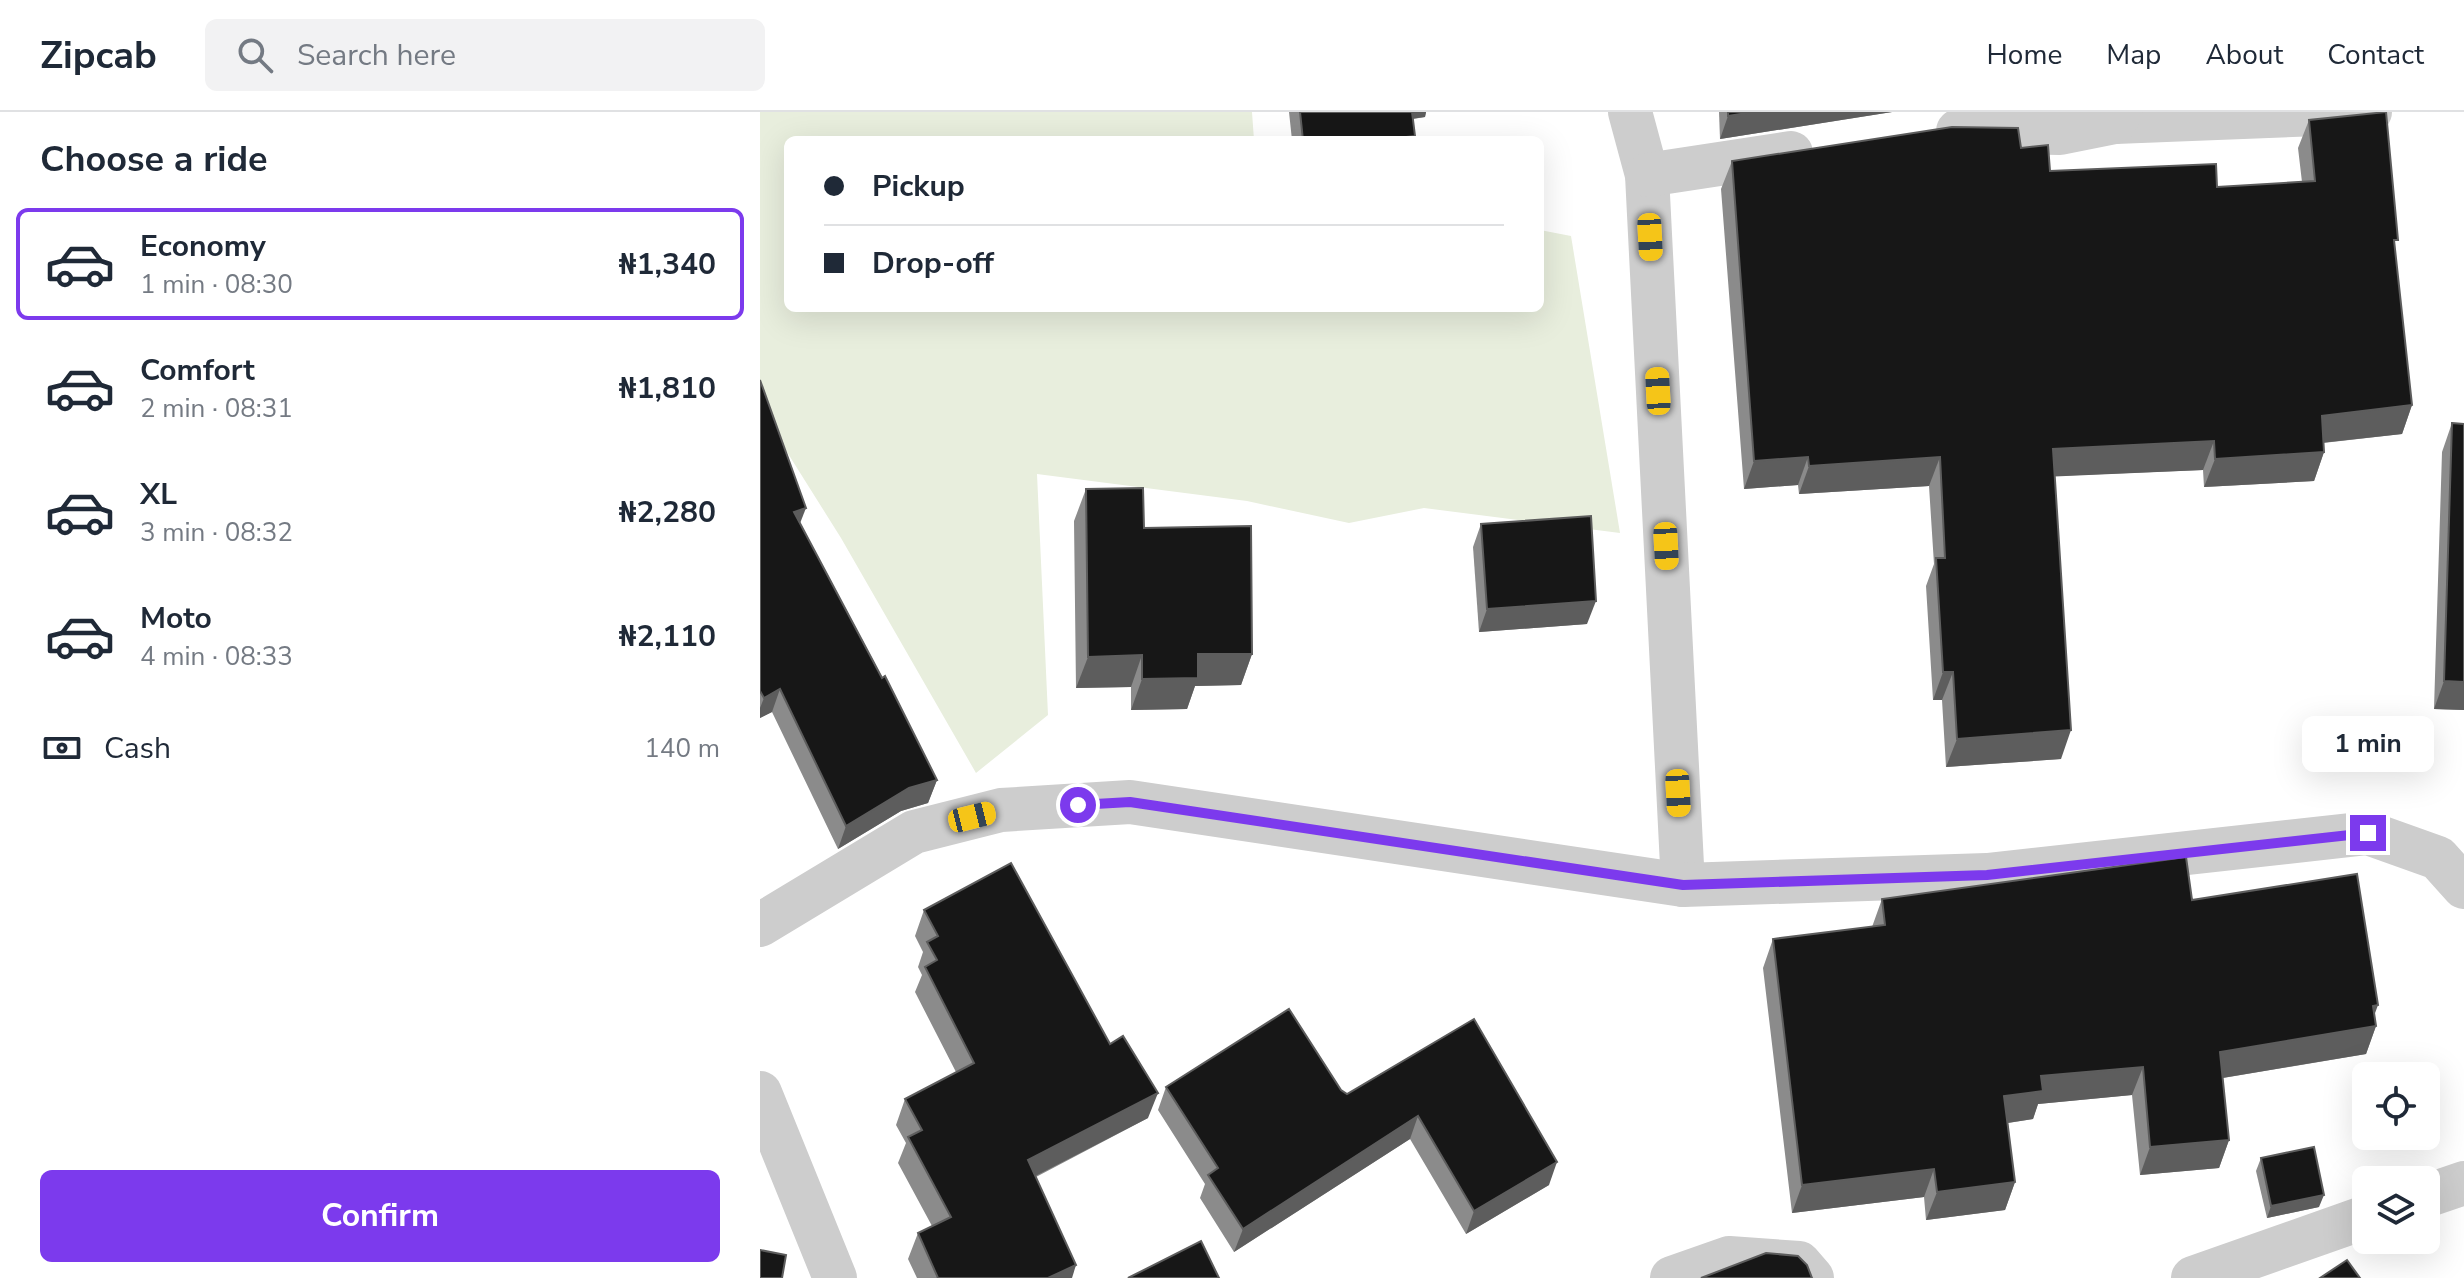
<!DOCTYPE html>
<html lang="en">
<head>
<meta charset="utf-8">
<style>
	:root { --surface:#fff; --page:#f2f2f3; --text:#1f2937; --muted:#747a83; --line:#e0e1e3; --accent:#7c3aed }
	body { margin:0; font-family:"Nunito Sans",sans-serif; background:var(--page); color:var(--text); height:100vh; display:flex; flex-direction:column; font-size:30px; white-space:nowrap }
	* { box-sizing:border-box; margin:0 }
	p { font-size:26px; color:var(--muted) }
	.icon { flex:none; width:44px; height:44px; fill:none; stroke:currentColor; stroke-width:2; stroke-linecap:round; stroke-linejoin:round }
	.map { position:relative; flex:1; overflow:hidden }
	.drawer { display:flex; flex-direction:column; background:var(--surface); width:760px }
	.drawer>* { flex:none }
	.top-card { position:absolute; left:24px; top:24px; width:760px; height:176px; border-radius:12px; box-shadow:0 8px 32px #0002; display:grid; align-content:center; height:176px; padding:0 40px; background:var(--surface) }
	.buttons { position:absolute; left:1592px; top:950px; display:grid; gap:16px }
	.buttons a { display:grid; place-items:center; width:88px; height:88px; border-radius:12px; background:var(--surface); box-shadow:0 8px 32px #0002; font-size:40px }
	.end { position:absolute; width:36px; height:36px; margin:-18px; border:10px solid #7c3aed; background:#fff; box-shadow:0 0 0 4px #fff }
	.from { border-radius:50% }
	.bubble { position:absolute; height:56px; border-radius:12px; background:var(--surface); box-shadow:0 8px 32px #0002; font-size:26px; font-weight:700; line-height:56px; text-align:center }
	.car { position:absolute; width:24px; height:48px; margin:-24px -12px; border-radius:10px; box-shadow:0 0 6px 2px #0007; background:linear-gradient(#f5c518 24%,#345 0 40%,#f5c518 0 76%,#345 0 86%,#f5c518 0) }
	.top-card b { display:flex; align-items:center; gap:28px; height:76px; font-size:30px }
	.top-card b+b { border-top:2px solid var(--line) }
	.top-card i { width:20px; height:20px; background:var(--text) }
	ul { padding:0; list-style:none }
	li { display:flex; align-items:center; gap:24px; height:112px; margin:0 16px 12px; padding:0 24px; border:4px solid transparent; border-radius:12px }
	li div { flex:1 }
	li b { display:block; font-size:30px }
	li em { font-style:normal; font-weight:700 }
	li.current { border-color:var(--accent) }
	li>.icon { width:72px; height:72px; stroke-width:1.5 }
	h2 { padding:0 40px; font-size:36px; line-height:96px }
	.pay { display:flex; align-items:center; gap:20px; height:88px; padding:0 40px; font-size:30px }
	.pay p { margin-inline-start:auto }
	.cta { display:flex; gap:16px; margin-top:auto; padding:16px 40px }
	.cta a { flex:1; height:92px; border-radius:12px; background:var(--accent); color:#fff; font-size:32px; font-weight:700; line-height:92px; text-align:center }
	header { display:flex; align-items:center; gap:48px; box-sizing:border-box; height:112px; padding:0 40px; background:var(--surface); border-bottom:2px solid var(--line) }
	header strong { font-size:38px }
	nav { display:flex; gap:44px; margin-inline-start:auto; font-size:28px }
	.search { width:560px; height:72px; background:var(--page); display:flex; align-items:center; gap:20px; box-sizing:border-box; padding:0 28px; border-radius:12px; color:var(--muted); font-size:30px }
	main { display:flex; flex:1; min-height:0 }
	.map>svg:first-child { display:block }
	.grass { fill:#e8eedd }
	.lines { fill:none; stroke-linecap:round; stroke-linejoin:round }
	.minor { stroke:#cdcdcd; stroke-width:44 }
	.wall { fill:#8b8b8b }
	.shaded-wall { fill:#5d5d5d }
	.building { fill:#171717; stroke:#5d5d5d; stroke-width:2 }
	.route { stroke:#7c3aed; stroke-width:10 }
</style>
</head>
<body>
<header>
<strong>Zipcab</strong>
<div class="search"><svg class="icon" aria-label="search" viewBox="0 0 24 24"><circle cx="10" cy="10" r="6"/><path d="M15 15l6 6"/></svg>Search here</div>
<nav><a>Home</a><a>Map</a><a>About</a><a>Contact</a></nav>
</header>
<main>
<section class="drawer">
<h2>Choose a ride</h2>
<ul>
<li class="current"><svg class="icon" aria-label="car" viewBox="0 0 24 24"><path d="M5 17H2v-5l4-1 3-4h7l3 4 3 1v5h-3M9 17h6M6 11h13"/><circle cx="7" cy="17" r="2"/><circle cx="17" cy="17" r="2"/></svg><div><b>Economy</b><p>1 min · 08:30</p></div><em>₦1,340</em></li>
<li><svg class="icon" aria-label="car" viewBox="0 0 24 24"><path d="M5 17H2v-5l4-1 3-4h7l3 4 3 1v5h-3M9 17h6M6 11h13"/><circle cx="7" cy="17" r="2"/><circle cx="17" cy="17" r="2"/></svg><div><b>Comfort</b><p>2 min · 08:31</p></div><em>₦1,810</em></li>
<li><svg class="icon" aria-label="car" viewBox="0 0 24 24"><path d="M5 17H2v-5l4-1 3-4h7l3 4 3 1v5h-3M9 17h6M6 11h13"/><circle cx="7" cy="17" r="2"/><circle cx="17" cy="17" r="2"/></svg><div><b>XL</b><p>3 min · 08:32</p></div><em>₦2,280</em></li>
<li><svg class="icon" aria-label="car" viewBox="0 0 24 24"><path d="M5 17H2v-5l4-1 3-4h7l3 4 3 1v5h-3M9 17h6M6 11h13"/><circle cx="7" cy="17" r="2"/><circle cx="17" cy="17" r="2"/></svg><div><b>Moto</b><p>4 min · 08:33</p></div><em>₦2,110</em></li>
</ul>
<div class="pay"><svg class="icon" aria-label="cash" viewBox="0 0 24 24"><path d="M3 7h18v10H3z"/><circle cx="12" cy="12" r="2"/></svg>Cash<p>140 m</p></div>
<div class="cta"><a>Confirm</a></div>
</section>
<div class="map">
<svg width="1704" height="1166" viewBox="0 0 1704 1166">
	<rect width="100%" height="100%" fill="#fff"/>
	<polygon class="grass" points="0,0 492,0 494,28 28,28 28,196 780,196 780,118 811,124 860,421 664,396 589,411 487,389 277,362 288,603 216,661 81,426 0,297"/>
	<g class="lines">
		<g class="minor">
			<polyline points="870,0 887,63 923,773"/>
			<polyline points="1355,10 1610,0"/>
			<polyline points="1198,19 1300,21 1355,10 1361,0"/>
			<polyline points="887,63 1031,41"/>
			<polyline points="0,813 154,720 241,698 370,690 923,773 1227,763 1608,721 1678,746 1704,775"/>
			<polyline points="0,981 75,1166"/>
			<polyline points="1666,1084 1704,1071"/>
			<polyline points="912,1166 969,1146 1039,1151 1052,1166"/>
			<polyline points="1433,1166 1606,1105"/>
		</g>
	</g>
	<g class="wall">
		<polygon points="529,0 666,0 665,5 653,7 653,28 532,28"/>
		<polygon points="959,0 1132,0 960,27"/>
		<polygon points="1549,8 1635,137 1652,293 1642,322 1563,331 1564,340 1554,369 1444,375 1443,358 1295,364 1301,647 1186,655 1182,588 1173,588 1166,474 1174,452 1169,374 1039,382 1038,373 984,377 961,77 972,49 1261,36 1290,59 1457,75 1542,70 1538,36"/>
		<polygon points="0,268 40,411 177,668 168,691 141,699 78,737 12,600 0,606"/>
		<polygon points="1692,311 1704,598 1674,597 1682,340"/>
		<polygon points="326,377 384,416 492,542 481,573 435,574 427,597 371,598 371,575 316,576 314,409"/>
		<polygon points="721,412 827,512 719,520 713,435"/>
		<polygon points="1122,787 1432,788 1614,902 1616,914 1606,942 1463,966 1469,1028 1459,1056 1380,1063 1372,983 1278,992 1273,1007 1248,1011 1255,1070 1245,1098 1166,1108 1164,1085 1032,1101 1003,856 1013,827 1112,815"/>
		<polygon points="164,798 388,1006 276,1065 312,1166 157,1166 148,1147 158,1121 172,1114 138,1051 146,1031 136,1013 145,987 196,960 155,880 162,863 158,855 163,840 155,824"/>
		<polygon points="714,907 789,1073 706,1122 650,1027 474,1140 440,1086 445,1072 398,998 406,975 581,978 587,982"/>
		<polygon points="1501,1046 1559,1095 1507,1106 1496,1059"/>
	</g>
	<g class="shaded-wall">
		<polygon points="646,0 666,0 665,5 643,8"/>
		<polygon points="993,0 1132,0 960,27 968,4"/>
		<polygon points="655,24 653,28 620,28"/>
		<polygon points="1652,293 1642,322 1551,332 1562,304"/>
		<polygon points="1454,329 1443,358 1283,365 1293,337"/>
		<polygon points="1564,340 1554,369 1444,375 1455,347"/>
		<polygon points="1048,345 1038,373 984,377 994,349"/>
		<polygon points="1180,345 1169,374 1039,382 1049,354"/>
		<polygon points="46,396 37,419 34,400"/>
		<polygon points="836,489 827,512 719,520 727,497"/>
		<polygon points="438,542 492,542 481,573 435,574 427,597 371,598 382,567"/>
		<polygon points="382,543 371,575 316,576 328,545"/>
		<polygon points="1183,560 1193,560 1182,588 1173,588"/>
		<polygon points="1684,569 1704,570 1704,598 1674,597"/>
		<polygon points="20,577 12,600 0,606 0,596 4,586"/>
		<polygon points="1311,618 1301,647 1186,655 1197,627"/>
		<polygon points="177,668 168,691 141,699 78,737 86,714 149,676"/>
		<polygon points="1618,893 1610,915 1616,914 1606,942 1450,968 1460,940"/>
		<polygon points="1383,955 1372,983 1278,992 1273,1007 1234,1013 1244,984 1281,964"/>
		<polygon points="398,981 388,1006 258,1073 268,1048"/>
		<polygon points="658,1004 650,1027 474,1140 483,1117"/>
		<polygon points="1469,1028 1459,1056 1380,1063 1390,1035"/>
		<polygon points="797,1050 789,1073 706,1122 714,1099"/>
		<polygon points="1174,1057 1164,1085 1032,1101 1042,1073"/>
		<polygon points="1255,1070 1245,1098 1166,1108 1177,1080"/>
		<polygon points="1564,1083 1559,1095 1507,1106 1511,1094"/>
		<polygon points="316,1153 312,1166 288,1166"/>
	</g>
	<g class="building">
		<polygon points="540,0 652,0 655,24 620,28 543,28"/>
		<polygon points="968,0 993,0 968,4"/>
		<polygon points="1626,0 1638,128 1634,128 1652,293 1562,304 1564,340 1455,347 1454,329 1293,337 1311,618 1197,627 1193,560 1183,560 1176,446 1185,446 1180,345 1049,354 1048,345 994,349 972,49 1192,15 1258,16 1261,36 1288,33 1290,59 1456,52 1457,75 1555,69 1549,8"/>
		<polygon points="0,268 46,396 34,400 122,566 125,564 177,668 149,676 86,714 20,577 4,586 0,579"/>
		<polygon points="1692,311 1704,312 1704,570 1684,569"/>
		<polygon points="383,376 384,416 491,414 492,542 438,542 438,566 382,567 382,543 328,545 326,377"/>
		<polygon points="831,404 836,489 727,497 721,412"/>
		<polygon points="1426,745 1432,788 1597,762 1618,893 1613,894 1616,914 1460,940 1469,1028 1390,1035 1383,955 1281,964 1283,979 1244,984 1255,1070 1177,1080 1174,1057 1042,1073 1013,827 1125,813 1122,787"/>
		<polygon points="251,751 350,932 363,924 398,981 268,1048 316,1153 288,1166 178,1166 158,1121 191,1105 148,1025 162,1018 145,987 214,951 165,855 177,848 167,830 178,824 164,798"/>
		<polygon points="529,897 581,978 587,982 714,907 797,1050 714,1099 658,1004 483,1117 448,1063 458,1056 406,975"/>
		<polygon points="1554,1035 1564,1083 1511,1094 1501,1046"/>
		<polygon points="441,1129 459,1166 368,1166"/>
		<polygon points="0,1138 26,1143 22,1166 0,1166"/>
		<polygon points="1006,1141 1038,1144 1047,1153 1052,1166 941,1166"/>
		<polygon points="1587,1148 1600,1166 1560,1166"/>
	</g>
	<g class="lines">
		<polyline class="route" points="318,693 370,690 923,773 1227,763 1608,721"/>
	</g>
</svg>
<div class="buttons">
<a><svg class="icon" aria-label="locate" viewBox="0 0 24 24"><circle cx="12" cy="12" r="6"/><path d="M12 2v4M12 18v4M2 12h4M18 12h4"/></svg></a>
<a><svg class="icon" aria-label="layers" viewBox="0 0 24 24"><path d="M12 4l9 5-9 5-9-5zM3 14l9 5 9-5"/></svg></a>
</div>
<i class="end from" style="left:318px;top:693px"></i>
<i class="end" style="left:1608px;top:721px"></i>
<div class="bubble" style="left:1542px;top:604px;width:132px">1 min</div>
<i class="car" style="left:890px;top:125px;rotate:177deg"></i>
<i class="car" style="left:898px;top:279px;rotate:357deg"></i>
<i class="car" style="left:906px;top:434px;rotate:177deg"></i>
<i class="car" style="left:918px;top:681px;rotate:177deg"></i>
<i class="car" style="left:212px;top:705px;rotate:76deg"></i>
<div class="top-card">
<b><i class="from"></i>Pickup</b>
<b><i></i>Drop-off</b>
</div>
</div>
</main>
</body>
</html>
